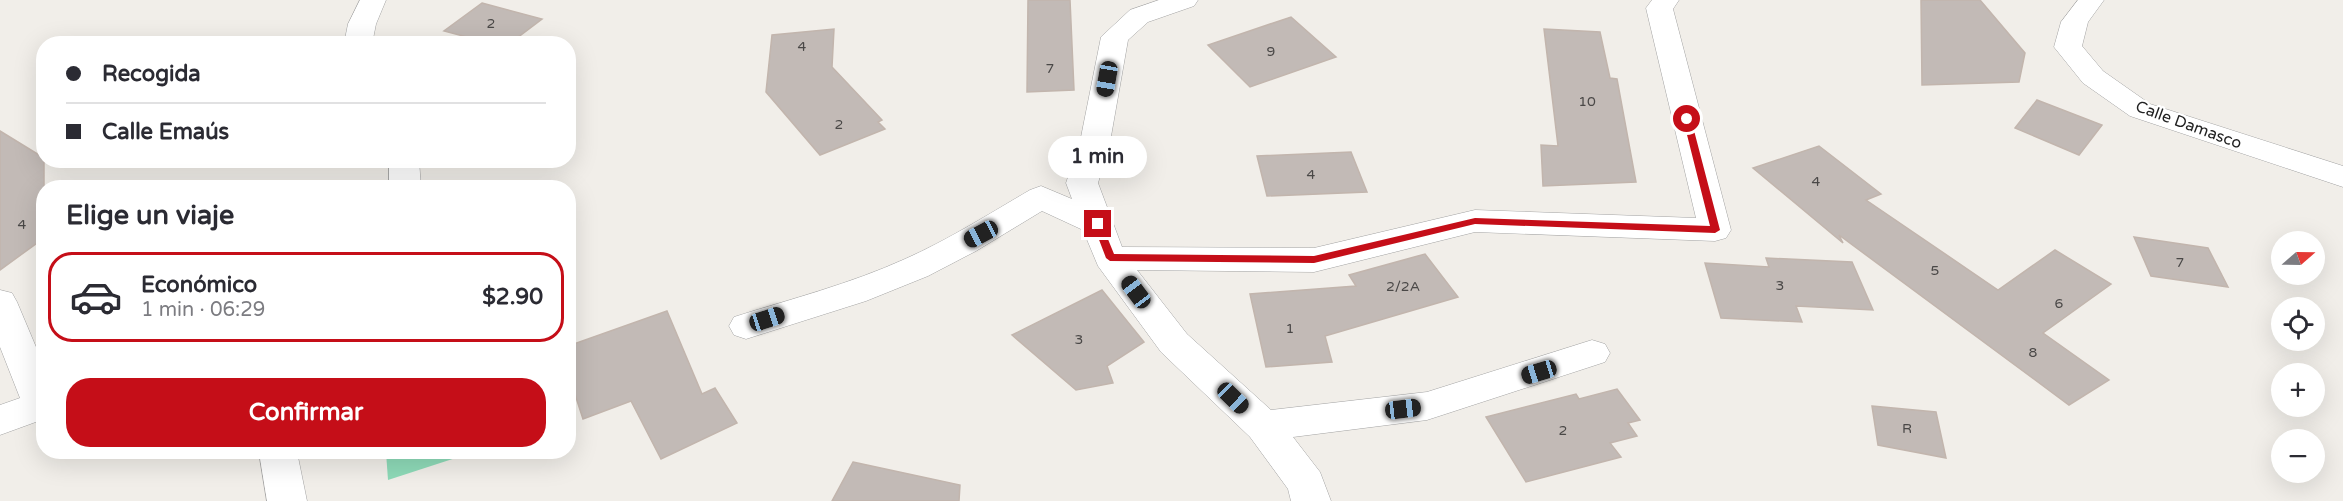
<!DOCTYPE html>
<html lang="es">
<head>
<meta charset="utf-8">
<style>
	:root { --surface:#fff; --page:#f2f2f3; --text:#2b2b33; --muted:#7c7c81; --line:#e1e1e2; --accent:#c50e18 }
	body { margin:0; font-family:"Varela Round",sans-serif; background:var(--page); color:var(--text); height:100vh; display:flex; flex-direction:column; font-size:22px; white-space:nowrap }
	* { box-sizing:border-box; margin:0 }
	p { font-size:20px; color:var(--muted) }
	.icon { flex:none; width:33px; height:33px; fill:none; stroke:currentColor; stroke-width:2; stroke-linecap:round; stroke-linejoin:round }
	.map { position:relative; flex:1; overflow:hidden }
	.drawer { position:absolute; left:36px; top:180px; width:540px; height:279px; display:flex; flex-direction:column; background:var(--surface); border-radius:24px; box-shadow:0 6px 24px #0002 }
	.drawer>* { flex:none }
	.banner { position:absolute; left:36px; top:36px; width:540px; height:132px; border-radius:24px; box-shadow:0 6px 24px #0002; display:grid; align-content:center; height:132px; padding:0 30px; background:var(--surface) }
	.needle { width:39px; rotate:70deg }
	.tools { position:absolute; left:2271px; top:231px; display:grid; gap:12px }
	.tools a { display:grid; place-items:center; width:54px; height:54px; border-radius:50%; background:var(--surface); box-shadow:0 6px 24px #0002; font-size:30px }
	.end { position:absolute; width:27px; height:27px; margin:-14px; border:8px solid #c50e18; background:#fff; box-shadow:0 0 0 3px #fff }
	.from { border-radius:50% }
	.bubble { position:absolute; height:42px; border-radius:21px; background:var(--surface); box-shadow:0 6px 24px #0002; font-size:20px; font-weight:700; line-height:42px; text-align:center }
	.car { position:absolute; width:18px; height:36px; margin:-18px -9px; border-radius:8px; box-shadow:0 0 4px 2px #0007; background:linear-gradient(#222 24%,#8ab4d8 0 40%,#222 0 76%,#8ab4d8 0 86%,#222 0) }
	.banner b { display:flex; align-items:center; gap:21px; height:57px; font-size:22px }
	.banner b+b { border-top:2px solid var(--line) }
	.banner i { width:15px; height:15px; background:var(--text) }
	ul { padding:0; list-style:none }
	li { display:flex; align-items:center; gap:18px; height:90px; margin:0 12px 9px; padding:0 18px; border:3px solid transparent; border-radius:24px }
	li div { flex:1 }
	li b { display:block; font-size:22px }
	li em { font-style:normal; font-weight:700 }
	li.on { border-color:var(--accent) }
	li>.icon { width:54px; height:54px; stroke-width:1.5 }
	h2 { padding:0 30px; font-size:27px; line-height:72px }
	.cta { display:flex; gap:12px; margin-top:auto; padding:12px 30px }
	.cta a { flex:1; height:69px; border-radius:24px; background:var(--accent); color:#fff; font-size:24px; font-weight:700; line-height:69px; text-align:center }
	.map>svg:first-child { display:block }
	.pitch { fill:#8edab8 }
	.building { fill:#c2bab6; stroke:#c2b5ad; stroke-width:1.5 }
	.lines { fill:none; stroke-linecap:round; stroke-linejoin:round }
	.minor-casing { stroke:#a3a3a3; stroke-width:1 }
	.minor { fill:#fff; fill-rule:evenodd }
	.route { fill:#c50e18 }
	.labels { text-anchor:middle; stroke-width:4.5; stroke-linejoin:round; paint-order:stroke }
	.number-label { font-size:14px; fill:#4a4847 }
	.street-label { font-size:16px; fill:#222; stroke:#fff }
</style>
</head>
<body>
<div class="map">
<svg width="2343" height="501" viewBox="0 0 2343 501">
	<rect width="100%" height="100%" fill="#f1eee9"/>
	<polygon class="pitch" points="386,452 474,452 388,480"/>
	<g class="building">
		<polygon points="1028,0 1070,0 1074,90 1027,92"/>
		<polygon points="1921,0 1980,0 2025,53 2019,82 1922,85"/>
		<polygon points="482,3 542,19 509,44 493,44 444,31"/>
		<polygon points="1291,17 1336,57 1250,87 1208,45"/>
		<polygon points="834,29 832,67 882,120 878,122 885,129 820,155 766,92 772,35"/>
		<polygon points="1544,29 1600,32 1610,78 1617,79 1636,182 1543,186 1541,145 1558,146"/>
		<polygon points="2037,100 2102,125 2079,155 2015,128"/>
		<polygon points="0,131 44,158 44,238 0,270"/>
		<polygon points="1819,146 1881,194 1866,200 1998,290 2055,250 2111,284 2043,333 2109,380 2069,405 1839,235 1843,243 1753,168"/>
		<polygon points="1351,152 1367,192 1267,196 1257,156"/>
		<polygon points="2134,237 2208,248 2228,287 2151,276"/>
		<polygon points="1425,254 1458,297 1325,336 1332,362 1266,367 1250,294 1356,286 1349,275"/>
		<polygon points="1766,258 1852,262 1873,310 1796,306 1802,322 1721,318 1705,263 1769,267"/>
		<polygon points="1102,290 1144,342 1107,366 1113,383 1076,390 1012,335"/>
		<polygon points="667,311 702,394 715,388 737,423 661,459 631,401 583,419 568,373 568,346"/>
		<polygon points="1617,389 1640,420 1628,423 1637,436 1610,443 1621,457 1526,482 1486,417 1576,394 1579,399"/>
		<polygon points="1872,406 1936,412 1946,458 1878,445"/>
		<polygon points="853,462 960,485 959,501 832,501"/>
	</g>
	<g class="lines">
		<g class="minor-casing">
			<g id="minor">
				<polygon points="360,0 386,0 376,24 372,44 344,44 348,24"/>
				<path d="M 1159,0 L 1198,0 L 1194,6 L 1148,22 L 1128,40 L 1110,142 L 1098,183 L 1122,247 L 1314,248 L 1475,210 L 1696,218 L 1646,8 L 1652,0 L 1679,0 L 1673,9 L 1731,230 L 1726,238 L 1715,241 L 1475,232 L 1314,272 L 1137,270 L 1187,334 L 1271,410 L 1427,392 L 1592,340 L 1605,344 L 1610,353 L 1605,362 L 1427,420 L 1293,437 L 1320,472 L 1331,501 L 1291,501 L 1288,489 L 1250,437 L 1161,352 L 1098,266 L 1083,230 L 1042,211 L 976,251 L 928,276 L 866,301 L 746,339 L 734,335 L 729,326 L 734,317 C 791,299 850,284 905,259 C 948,240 989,214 1030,190 L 1041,186 L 1072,199 L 1066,183 L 1080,142 L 1101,37 L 1130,10 Z"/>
				<polygon points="2078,0 2104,0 2088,22 2082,46 2103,71 2150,104 2343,166 2343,187 2130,116 2083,83 2054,47 2061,22"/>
				<polygon points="389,160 419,160 421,188 389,188"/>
				<polygon points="0,290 12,293 17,302 44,366 44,419 0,435 0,405 20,398 0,347"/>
				<polygon points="259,452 297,452 307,501 267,501"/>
			</g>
		</g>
		<use href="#minor" class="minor"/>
	</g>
	<polygon class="route" points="1687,116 1691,119 1720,230 1715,233 1475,224 1314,263 1110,261 1106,258 1093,224 1101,222 1114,254 1314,256 1475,218 1710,226 1683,119"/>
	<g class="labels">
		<g class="number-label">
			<text x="491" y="28">2</text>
			<text x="802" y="51">4</text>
			<text x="1271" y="56">9</text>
			<text x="1050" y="73">7</text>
			<text x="1587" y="106">10</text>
			<text x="839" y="129">2</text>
			<text x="1311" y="179">4</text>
			<text x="1816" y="186">4</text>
			<text x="22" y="229">4</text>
			<text x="2180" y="267">7</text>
			<text x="1935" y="275">5</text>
			<text x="1780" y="290">3</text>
			<text x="1403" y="291">2/2A</text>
			<text x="2059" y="308">6</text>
			<text x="1290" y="333">1</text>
			<text x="1079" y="344">3</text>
			<text x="2033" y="357">8</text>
			<text x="1907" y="433">R</text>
			<text x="1563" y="435">2</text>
		</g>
		<g class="street-label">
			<text transform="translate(2189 124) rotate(20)" y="6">Calle Damasco</text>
		</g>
	</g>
</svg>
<div class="tools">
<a><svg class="needle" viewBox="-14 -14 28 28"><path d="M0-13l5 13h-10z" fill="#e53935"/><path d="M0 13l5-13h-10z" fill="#7c7c81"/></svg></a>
<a><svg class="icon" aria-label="locate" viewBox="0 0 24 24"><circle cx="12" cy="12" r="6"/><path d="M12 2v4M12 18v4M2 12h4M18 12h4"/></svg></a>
<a>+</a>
<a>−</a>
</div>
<i class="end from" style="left:1687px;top:119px"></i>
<i class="end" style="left:1098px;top:224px"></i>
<div class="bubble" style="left:1048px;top:136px;width:99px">1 min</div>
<i class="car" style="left:1107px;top:79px;rotate:190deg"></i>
<i class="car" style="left:981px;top:234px;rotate:242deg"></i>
<i class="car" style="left:1136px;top:292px;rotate:323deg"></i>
<i class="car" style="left:767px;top:319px;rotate:72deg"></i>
<i class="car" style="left:1539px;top:372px;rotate:253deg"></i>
<i class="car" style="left:1233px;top:398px;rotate:134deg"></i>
<i class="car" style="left:1403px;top:409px;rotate:83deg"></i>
<div class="banner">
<b><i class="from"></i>Recogida</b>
<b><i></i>Calle Emaús</b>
</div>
<section class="drawer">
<h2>Elige un viaje</h2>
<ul>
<li class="on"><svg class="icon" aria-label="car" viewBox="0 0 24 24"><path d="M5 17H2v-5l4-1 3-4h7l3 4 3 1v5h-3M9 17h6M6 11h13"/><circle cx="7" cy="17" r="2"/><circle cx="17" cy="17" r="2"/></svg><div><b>Económico</b><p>1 min · 06:29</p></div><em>$2.90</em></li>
</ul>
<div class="cta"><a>Confirmar</a></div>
</section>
</div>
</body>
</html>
